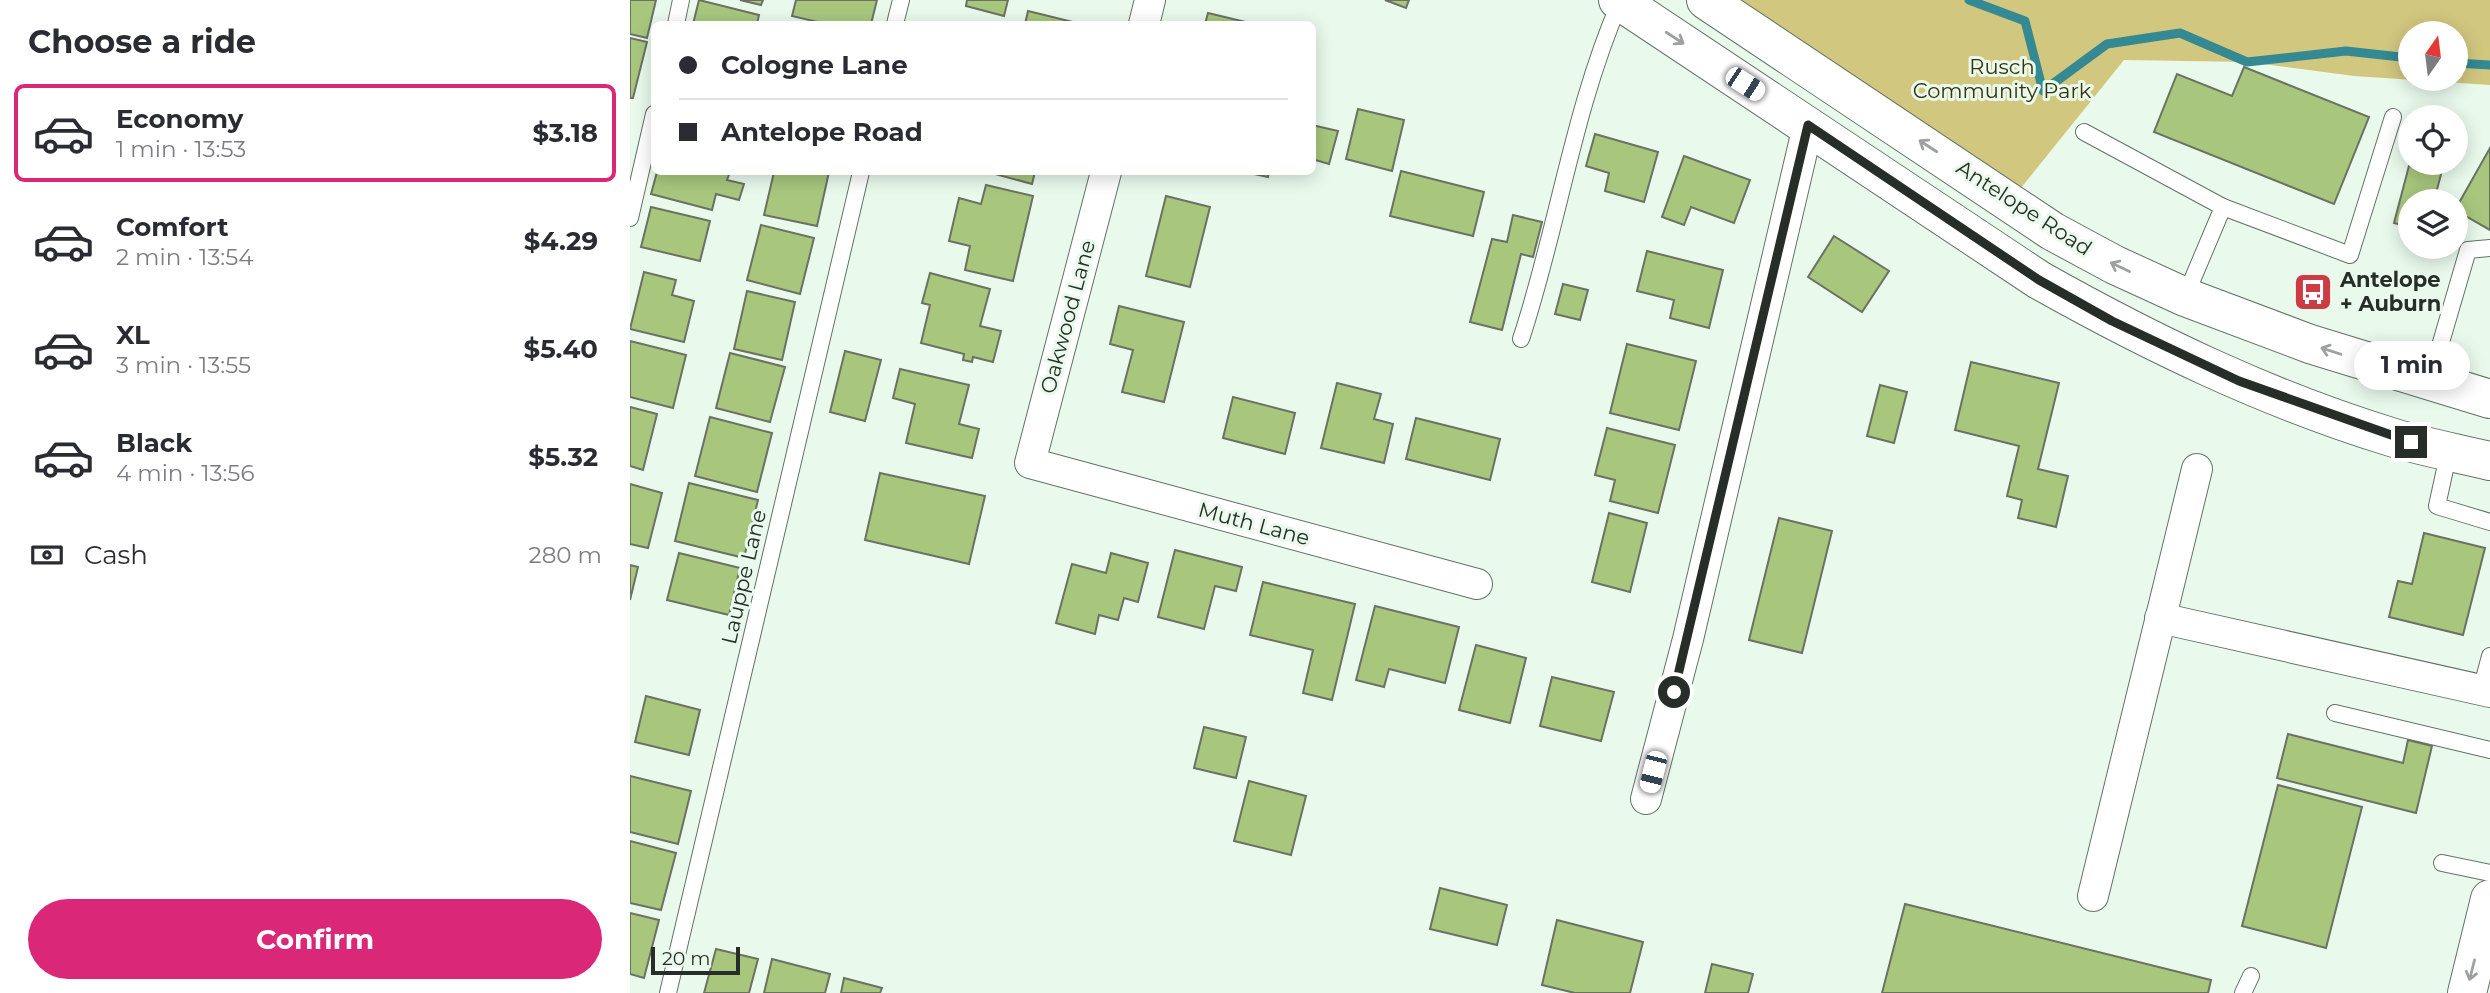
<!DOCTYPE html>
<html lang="en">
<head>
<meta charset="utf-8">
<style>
	:root { --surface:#fff; --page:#f7f7f7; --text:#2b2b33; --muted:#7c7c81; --line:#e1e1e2; --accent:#db2777 }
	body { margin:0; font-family:Montserrat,sans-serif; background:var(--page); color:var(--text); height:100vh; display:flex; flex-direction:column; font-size:26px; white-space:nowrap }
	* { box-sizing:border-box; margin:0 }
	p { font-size:23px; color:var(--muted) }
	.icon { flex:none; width:38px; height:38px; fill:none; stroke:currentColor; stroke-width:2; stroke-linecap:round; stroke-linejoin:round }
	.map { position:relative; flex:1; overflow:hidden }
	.panel { display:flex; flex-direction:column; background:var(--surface); width:630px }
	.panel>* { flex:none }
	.hud { position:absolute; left:21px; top:21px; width:665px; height:154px; border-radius:10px; box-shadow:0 4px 18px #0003; display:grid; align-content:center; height:154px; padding:0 28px; background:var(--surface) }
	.needle { width:46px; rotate:14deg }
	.controls { position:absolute; left:1768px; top:21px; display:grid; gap:14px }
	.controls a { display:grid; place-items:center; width:70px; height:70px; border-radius:50%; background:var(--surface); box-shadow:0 4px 18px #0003; font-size:35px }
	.scale { position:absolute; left:21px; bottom:18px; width:89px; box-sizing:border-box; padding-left:7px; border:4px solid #272e29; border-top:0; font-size:19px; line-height:24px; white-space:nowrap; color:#272e29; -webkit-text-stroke:5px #e9faed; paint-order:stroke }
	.end { position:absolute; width:32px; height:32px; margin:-16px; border:9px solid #272e29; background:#fff; box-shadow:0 0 0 4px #fff }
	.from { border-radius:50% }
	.bubble { position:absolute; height:49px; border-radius:24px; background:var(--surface); box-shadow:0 4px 18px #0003; font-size:23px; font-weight:700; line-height:49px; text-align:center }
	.car { position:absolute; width:21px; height:42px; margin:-21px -10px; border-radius:9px; box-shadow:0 0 5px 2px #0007; background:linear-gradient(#fff 24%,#345 0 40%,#fff 0 76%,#345 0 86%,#fff 0) }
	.hud b { display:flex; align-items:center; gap:24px; height:66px; font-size:26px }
	.hud b+b { border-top:2px solid var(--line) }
	.hud i { width:18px; height:18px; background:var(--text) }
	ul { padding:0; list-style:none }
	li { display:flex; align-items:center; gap:21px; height:98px; margin:0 14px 10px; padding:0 14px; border:4px solid transparent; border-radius:10px }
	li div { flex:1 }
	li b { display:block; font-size:26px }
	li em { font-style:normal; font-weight:700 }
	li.current { border-color:var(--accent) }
	li>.icon { width:63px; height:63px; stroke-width:1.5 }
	h2 { padding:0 28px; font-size:32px; line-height:84px }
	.pay { display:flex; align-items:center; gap:18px; height:77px; padding:0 28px; font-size:26px }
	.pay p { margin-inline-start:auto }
	.button { display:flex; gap:14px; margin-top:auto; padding:14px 28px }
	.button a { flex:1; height:80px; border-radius:42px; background:var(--accent); color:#fff; font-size:28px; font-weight:700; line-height:80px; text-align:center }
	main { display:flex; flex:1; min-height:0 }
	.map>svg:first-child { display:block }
	.green { fill:#d2c77f; fill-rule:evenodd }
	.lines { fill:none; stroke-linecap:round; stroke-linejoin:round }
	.stream { stroke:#348992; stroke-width:9 }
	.building { fill:#a8c77d; stroke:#6b7263; stroke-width:2 }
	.service-casing { stroke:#637267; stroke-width:18 }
	.minor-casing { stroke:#637267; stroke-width:32 }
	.secondary-casing { stroke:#637267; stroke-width:40 }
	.primary-casing { stroke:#637267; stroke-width:40 }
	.service { stroke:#fff; stroke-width:16 }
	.minor { stroke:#fff; stroke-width:30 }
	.secondary { stroke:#fff; stroke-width:38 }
	.primary { stroke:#fff; stroke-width:38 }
	.oneway { stroke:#9ea19f }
	.route { stroke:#272e29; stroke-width:9 }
	.labels { text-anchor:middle; stroke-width:6; stroke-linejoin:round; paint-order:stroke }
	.park-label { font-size:21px; fill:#38330e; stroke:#e9faed }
	.street-label { font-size:21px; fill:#272e29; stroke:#e9faed }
	.poi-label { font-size:21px; font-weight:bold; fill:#272e29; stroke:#e9faed; text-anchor:start }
</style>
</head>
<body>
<main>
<section class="panel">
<h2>Choose a ride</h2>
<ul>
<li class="current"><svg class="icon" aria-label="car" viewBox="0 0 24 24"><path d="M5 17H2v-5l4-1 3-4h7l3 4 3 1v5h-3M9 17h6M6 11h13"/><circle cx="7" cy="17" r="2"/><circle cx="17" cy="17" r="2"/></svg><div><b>Economy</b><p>1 min · 13:53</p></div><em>$3.18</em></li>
<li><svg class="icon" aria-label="car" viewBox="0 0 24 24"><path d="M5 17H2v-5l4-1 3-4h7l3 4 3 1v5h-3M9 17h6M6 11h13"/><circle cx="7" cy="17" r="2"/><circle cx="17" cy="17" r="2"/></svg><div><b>Comfort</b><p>2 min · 13:54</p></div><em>$4.29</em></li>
<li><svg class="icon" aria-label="car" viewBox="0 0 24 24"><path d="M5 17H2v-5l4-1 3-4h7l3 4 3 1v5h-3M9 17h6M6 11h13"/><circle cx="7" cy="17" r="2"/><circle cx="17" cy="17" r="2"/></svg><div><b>XL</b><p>3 min · 13:55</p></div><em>$5.40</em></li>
<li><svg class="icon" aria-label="car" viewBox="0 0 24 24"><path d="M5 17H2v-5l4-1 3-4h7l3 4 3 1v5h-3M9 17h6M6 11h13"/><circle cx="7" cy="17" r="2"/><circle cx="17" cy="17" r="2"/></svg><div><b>Black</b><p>4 min · 13:56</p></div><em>$5.32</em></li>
</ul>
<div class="pay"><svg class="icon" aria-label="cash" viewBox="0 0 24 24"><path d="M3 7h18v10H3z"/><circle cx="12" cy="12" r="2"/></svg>Cash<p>280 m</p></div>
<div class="button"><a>Confirm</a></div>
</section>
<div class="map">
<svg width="1860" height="993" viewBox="0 0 1860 993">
	<rect width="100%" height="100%" fill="#e9faed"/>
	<path class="green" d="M 1111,0 L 1860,0 L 1860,85 L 1724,76 L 1617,62 L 1494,60 L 1391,188 ZM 1780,33 L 1825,33 L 1825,79 L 1780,79 Z"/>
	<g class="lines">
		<g class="stream">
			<polyline points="1339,0 1395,21 1413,91 1477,44 1550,33 1617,62 1716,51 1780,58"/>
			<polyline points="1825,63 1860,65"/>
		</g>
	</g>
	<g class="building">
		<polygon points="0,0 26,0 17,38 0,34"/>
		<polygon points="69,0 129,15 127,24 63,24"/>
		<polygon points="110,0 133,0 131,5"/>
		<polygon points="166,0 247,0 241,24 196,24 162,16"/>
		<polygon points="337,0 378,0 374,16 336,6"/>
		<polygon points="755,0 779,0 776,8"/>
		<polygon points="398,11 443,22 443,24 395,24"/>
		<polygon points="578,13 624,24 575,24"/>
		<polygon points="0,38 17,42 3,98 0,98"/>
		<polygon points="1614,67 1739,117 1704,204 1524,132 1547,74 1602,96"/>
		<polygon points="728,109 774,120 762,171 716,159"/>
		<polygon points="682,125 708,131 699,164 682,159"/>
		<polygon points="965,134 1028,152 1014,202 975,191 979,173 956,166"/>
		<polygon points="1860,148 1860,230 1825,210"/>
		<polygon points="1054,156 1120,180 1104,223 1061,207 1054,225 1032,217"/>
		<polygon points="1780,162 1814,163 1804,201 1780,201 1780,227 1764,223"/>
		<polygon points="771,171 854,192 843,236 760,216"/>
		<polygon points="27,172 100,172 97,180 114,184 109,200 86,194 82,210 21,194"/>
		<polygon points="144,172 199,172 187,226 134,215"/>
		<polygon points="358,172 405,172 402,184"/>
		<polygon points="615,172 639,172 638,177"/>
		<polygon points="356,185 403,196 383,281 335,270 340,246 319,241 329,198 351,204"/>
		<polygon points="536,196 580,207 560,287 516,276"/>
		<polygon points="21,207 80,221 70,261 11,247"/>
		<polygon points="883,215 912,222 903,257 891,254 872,330 840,322 862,239 877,242"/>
		<polygon points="131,225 184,238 170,294 117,280"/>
		<polygon points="1204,236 1259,271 1232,312 1178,277"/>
		<polygon points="1017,251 1093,270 1079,328 1040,318 1044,300 1007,291"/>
		<polygon points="14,272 46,280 42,295 64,301 54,342 0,329"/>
		<polygon points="300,273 360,289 350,326 371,331 363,362 343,357 342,362 333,360 334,354 291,343 300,305 292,303"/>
		<polygon points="933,284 958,290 950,320 925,314"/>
		<polygon points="117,291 165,302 152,360 104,349"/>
		<polygon points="489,306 554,322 534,402 492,392 503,350 480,344"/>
		<polygon points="0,341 56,355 43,408 0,397"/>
		<polygon points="997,344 1066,361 1049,430 980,413"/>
		<polygon points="215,351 251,360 235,421 200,412"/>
		<polygon points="100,353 155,367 140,422 86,408"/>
		<polygon points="1341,362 1429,383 1408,469 1438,476 1426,527 1388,518 1392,500 1377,496 1389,446 1325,430"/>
		<polygon points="270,369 339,385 329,424 349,429 342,458 276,443 285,404 263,398"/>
		<polygon points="707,383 751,394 744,419 763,424 754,463 691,448"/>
		<polygon points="1250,385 1277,392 1264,443 1237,436"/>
		<polygon points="603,397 665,413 655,454 593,438"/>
		<polygon points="0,407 27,414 13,470 0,466"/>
		<polygon points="80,417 142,433 127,492 65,476"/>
		<polygon points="786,418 870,439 860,480 776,459"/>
		<polygon points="977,428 1045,445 1028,513 980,501 985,480 965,475"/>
		<polygon points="250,473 355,496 339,564 235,540"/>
		<polygon points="59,483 128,500 114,558 45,541"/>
		<polygon points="0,484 32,493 18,548 0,544"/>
		<polygon points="979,513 1017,523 1000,592 962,582"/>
		<polygon points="1149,518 1202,531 1172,653 1119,640"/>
		<polygon points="1794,533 1855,548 1833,635 1759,617 1768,581 1782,584"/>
		<polygon points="545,550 612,567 606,591 585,586 574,629 528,617"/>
		<polygon points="49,553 110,568 99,615 37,600"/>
		<polygon points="481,553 518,563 508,602 494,598 488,620 469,615 465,634 426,623 442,564 476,573"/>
		<polygon points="0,565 8,567 0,600"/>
		<polygon points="633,582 725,604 702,700 673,693 683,650 620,635"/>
		<polygon points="745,606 829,627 815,683 759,669 754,687 726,680"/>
		<polygon points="846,645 896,658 880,723 829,710"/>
		<polygon points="922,677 984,692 971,741 910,726"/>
		<polygon points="16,696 70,710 59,755 5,742"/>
		<polygon points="574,727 616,737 606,778 564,768"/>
		<polygon points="1658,734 1773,763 1778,740 1802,746 1786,813 1647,778"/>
		<polygon points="0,776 61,791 48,844 0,832"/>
		<polygon points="619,781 676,796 661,855 604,841"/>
		<polygon points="1648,785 1732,807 1696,948 1612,926"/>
		<polygon points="0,841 46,853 31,910 0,903"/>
		<polygon points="810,888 877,905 867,945 800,929"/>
		<polygon points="1275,904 1581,980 1578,993 1252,993"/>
		<polygon points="0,913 29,920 14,978 0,974"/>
		<polygon points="927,920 1013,942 1000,993 945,993 912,985"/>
		<polygon points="86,949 128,959 119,993 74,993"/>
		<polygon points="142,959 200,974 195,993 134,993"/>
		<polygon points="1082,964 1123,974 1118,993 1075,993"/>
		<polygon points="214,978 252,988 250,993 211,993"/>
	</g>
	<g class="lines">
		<g class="service-casing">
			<g id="service">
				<polyline points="46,24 51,0"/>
				<polyline points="265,24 271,0"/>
				<polyline points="1454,132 1593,207 1555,297"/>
				<polyline points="1593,207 1720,255 1763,117"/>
				<polyline points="0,218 24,114"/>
				<path d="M 891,339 C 928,227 943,110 990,2"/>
				<polyline points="1800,380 1838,250 1860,248"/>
				<polyline points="1819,451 1807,506 1860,522"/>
				<polyline points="1851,690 1860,656"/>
				<polyline points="1705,713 1860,750"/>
				<polyline points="1812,863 1860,873"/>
				<polyline points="38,993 231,172"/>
				<polyline points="1613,993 1621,976"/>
			</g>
		</g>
		<g class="minor-casing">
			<g id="minor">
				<polyline points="514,24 520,0"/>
				<polyline points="476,172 400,463 847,584"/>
				<polyline points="1530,618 1860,692"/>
				<polyline points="1016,799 1058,639 1178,126"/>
				<polyline points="1463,896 1567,469"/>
			</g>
		</g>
		<g class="secondary-casing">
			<polyline id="secondary" points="1837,993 1860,899"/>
		</g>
		<g class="primary-casing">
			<g id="primary">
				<path d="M 988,0 L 1409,280 C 1521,343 1637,399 1761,437 C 1793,447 1827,453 1860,461"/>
				<polyline points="1076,0 1422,231 1485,265 1555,297 1680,344 1860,399"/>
			</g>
		</g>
		<use href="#service" class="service"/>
		<use href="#minor" class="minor"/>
		<use href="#secondary" class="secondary"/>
		<use href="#primary" class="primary"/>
	</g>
	<defs><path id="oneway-shaft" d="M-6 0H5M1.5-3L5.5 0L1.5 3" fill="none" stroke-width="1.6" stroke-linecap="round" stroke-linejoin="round" transform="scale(1.75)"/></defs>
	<g class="oneway">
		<use href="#oneway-shaft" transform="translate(1045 38) rotate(33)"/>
		<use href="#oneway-shaft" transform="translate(1298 146) rotate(-147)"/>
		<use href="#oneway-shaft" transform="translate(1490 267) rotate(-154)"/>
		<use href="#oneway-shaft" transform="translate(1701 351) rotate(-162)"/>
		<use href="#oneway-shaft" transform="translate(1842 970) rotate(104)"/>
	</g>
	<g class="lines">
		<polyline class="route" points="1044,692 1178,125 1409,280 1482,321 1609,381 1781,442"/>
	</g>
	<defs>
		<g id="bus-square" transform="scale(2.0125)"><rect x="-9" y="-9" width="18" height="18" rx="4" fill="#cc3c45" stroke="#e9faed"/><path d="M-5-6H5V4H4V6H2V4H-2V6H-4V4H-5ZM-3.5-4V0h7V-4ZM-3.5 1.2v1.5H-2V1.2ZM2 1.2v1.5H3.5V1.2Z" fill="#fff"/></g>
	</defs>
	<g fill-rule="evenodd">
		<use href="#bus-square" x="1683" y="292"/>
	</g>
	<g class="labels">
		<g class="park-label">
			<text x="1372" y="74">Rusch<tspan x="1372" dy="24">Community Park</tspan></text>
		</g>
		<g class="street-label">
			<text transform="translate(1394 208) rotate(33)" y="7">Antelope Road</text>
			<text transform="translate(438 317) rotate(-75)" y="7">Oakwood Lane</text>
			<text transform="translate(624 524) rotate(15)" y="7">Muth Lane</text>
			<text transform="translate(114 577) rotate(-77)" y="7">Lauppe Lane</text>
		</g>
		<g class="poi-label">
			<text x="1710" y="287">Antelope<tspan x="1710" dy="24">+ Auburn</tspan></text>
		</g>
	</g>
</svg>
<div class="controls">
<a><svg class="needle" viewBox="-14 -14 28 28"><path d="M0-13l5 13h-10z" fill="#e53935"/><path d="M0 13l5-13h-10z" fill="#7c7c81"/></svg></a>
<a><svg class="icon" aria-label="locate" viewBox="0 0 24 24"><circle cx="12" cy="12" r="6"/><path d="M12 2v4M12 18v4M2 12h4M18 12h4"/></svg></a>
<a><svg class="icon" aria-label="layers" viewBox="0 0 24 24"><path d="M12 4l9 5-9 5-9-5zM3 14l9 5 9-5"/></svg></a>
</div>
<div class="scale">20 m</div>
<i class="end from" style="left:1044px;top:692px"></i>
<i class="end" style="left:1781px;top:442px"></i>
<div class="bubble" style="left:1724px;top:341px;width:116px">1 min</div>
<i class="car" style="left:1115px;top:84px;rotate:123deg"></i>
<i class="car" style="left:1023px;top:772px;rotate:194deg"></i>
<div class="hud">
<b><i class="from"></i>Cologne Lane</b>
<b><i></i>Antelope Road</b>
</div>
</div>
</main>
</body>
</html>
